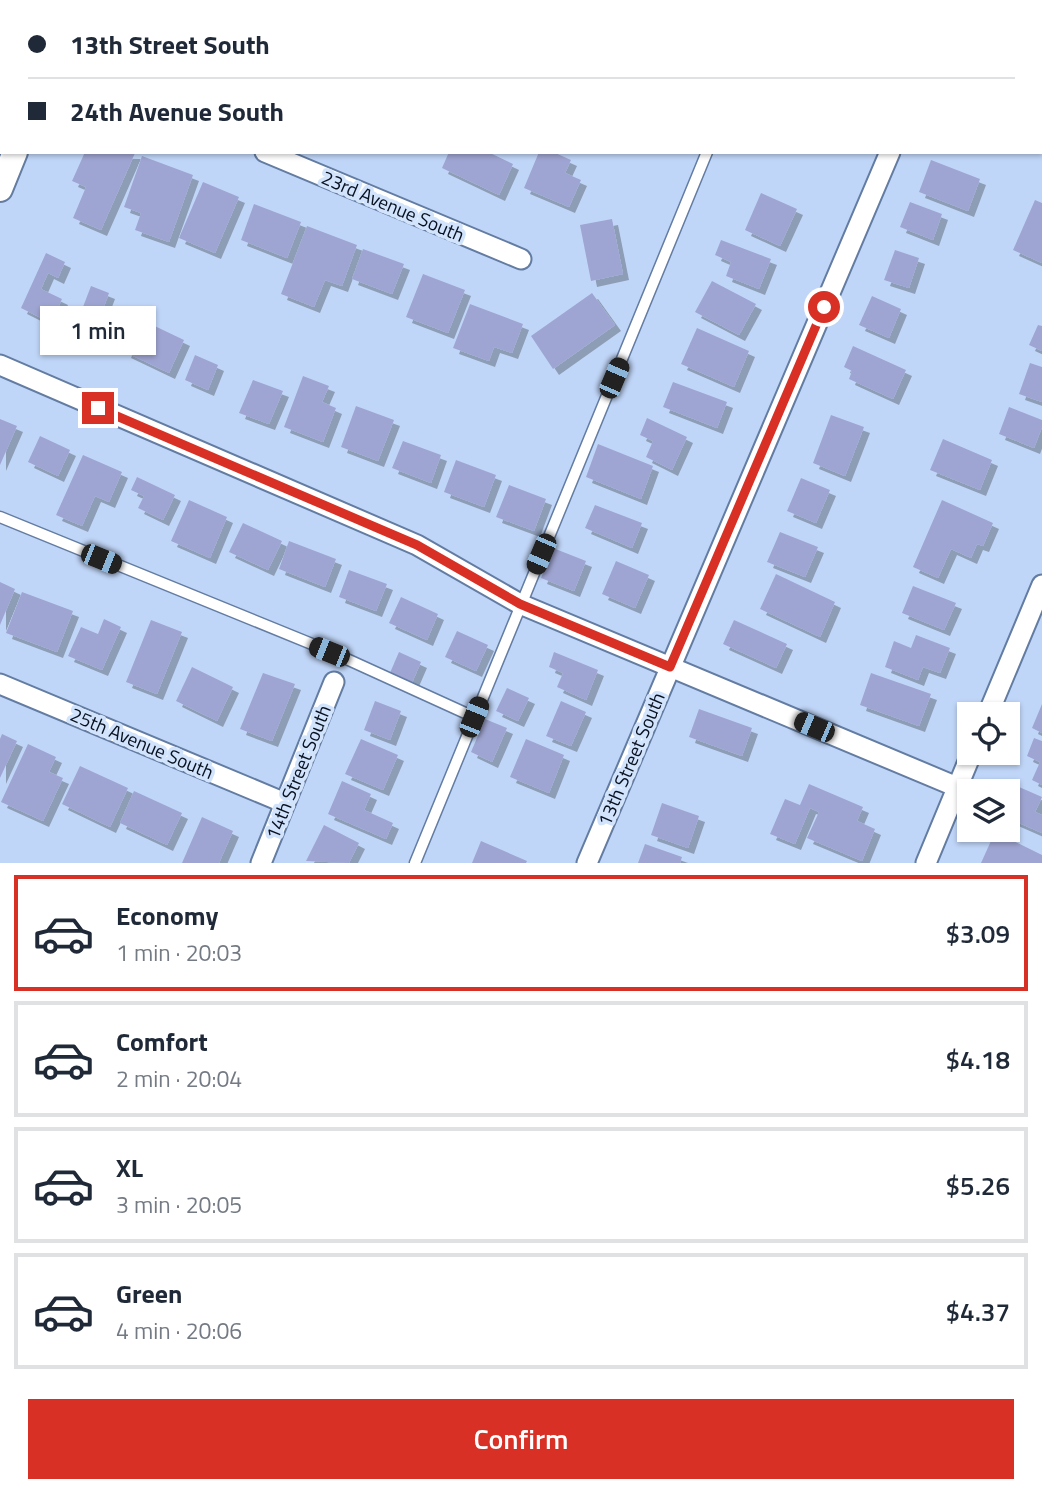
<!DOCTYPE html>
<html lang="en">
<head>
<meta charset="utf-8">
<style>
	:root { --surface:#fff; --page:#f2f2f3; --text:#1f2937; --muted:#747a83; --line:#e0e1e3; --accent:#d93025 }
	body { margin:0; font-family:"Titillium Web",sans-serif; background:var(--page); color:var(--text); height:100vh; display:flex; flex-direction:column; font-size:26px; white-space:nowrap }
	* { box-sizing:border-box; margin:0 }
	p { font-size:23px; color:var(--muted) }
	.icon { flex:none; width:38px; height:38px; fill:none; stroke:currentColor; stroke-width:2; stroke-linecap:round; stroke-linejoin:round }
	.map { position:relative; height:863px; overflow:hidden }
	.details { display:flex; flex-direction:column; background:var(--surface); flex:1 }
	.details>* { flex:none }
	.guide { position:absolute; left:0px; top:0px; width:1043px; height:154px; box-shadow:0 2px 5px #0004; display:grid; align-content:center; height:154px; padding:0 28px; background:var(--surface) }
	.fabs { position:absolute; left:957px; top:702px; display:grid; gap:14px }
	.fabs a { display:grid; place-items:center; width:63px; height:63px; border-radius:0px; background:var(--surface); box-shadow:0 2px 5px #0004; font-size:35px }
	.end { position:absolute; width:32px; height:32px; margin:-16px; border:9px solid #d93025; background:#fff; box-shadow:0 0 0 4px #fff }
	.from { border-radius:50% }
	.bubble { position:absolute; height:49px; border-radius:0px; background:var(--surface); box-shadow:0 2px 5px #0004; font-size:23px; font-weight:600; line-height:49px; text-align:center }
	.car { position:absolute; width:21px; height:42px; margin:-21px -10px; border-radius:9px; box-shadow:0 0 5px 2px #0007; background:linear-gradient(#222 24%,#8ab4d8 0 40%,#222 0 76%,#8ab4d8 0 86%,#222 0) }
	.guide b { display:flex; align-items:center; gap:24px; height:66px; font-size:26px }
	.guide b+b { border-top:2px solid var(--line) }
	.guide i { width:18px; height:18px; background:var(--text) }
	ul { padding:12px 0 0; list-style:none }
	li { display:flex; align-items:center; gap:21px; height:116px; margin:0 14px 10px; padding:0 14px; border:4px solid var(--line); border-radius:0px }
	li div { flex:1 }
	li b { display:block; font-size:26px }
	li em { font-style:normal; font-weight:600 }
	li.on { border-color:var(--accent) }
	li>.icon { width:63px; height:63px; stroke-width:1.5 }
	.button { display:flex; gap:14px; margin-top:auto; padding:14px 28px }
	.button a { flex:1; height:80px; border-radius:0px; background:var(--accent); color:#fff; font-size:28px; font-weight:600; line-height:80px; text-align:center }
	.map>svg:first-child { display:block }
	.building { fill:#9fa5d2; filter:url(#shadow) }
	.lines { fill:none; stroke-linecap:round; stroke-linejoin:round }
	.service-casing { stroke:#637ca2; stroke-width:13 }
	.minor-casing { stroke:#637ca2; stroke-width:23 }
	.tertiary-casing { stroke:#637ca2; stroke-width:28 }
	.service { stroke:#fff; stroke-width:10 }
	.minor { stroke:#fff; stroke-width:19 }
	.tertiary { stroke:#fff; stroke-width:24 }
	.route { stroke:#d93025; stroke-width:9 }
	.labels { text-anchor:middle; stroke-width:7; stroke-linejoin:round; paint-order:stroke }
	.street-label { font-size:19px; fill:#081120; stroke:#d2e3fc }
</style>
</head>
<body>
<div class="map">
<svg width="1042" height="863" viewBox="0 0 1042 863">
	<defs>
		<filter id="shadow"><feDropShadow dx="6" dy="6" stdDeviation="0" flood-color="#0004"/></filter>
	</defs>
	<rect width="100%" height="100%" fill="#c0d6f8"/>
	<g class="building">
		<polygon points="85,152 135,153 101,230 73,218 86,187 72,181"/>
		<polygon points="449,152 488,152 513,164 499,195 442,168"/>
		<polygon points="539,152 553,152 571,160 565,173 581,180 569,207 524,188"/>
		<polygon points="142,156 193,175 169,242 135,230 141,213 124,207"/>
		<polygon points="931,160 980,179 968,211 919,192"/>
		<polygon points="203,182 239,197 215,253 179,238"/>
		<polygon points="761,193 797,209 780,246 745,230"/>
		<polygon points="1035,200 1042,203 1042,263 1013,250"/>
		<polygon points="910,202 942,214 933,240 900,227"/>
		<polygon points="254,204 301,222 287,258 241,240"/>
		<polygon points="612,219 623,274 591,281 580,225"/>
		<polygon points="307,226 357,245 342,286 325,280 314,307 281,294"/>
		<polygon points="721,240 771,259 759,289 726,276 731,262 715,255"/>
		<polygon points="363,249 404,264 392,294 352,279"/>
		<polygon points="895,250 919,258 909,288 884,280"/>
		<polygon points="46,253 65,262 58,278 48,273 41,289 62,299 51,323 21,308"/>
		<polygon points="423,274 465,290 448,333 406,317"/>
		<polygon points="712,281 756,304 739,335 695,312"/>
		<polygon points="91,286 109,293 103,309 121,316 110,347 73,333"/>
		<polygon points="592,293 615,325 553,369 531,336"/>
		<polygon points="872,296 901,309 889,338 859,325"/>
		<polygon points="470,304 523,324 512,353 494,347 489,361 453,348"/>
		<polygon points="140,319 184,340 169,373 125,352"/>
		<polygon points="1038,325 1042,326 1042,351 1029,345"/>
		<polygon points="697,328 749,351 734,387 681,364"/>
		<polygon points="853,346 906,370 893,399 849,379 852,371 844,367"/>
		<polygon points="195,355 218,365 208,390 185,380"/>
		<polygon points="1030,363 1042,367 1042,402 1019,394"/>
		<polygon points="303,376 329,386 322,402 336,408 323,442 284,427"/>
		<polygon points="253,380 283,391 269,424 239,413"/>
		<polygon points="673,382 727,402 717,428 663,407"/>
		<polygon points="356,406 394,420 378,461 341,447"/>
		<polygon points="1009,407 1042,420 1042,427 1034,448 999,434"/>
		<polygon points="831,415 864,427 845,476 813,463"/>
		<polygon points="647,418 687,437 672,470 646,457 653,441 640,435"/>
		<polygon points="0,419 17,426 0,465"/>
		<polygon points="40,436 70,450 58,476 28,462"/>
		<polygon points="943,439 992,460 980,490 930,470"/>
		<polygon points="403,441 441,455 431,483 392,468"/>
		<polygon points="598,444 653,466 641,499 586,477"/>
		<polygon points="83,455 122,472 109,502 95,496 82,526 56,515"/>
		<polygon points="456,460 496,475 484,507 444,492"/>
		<polygon points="137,477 175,495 163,520 138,508 144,496 131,490"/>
		<polygon points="801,478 830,490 816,523 787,511"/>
		<polygon points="509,485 546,499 534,531 496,517"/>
		<polygon points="189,500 227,517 210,558 171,541"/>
		<polygon points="942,500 993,523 983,546 977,544 971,558 951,549 938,578 913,567"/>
		<polygon points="595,505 642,523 632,548 585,528"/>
		<polygon points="243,523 282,541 268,570 229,552"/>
		<polygon points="780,532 818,547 805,577 767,562"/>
		<polygon points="289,541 336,559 325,587 279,569"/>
		<polygon points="553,548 586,561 574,591 541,578"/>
		<polygon points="616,561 649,575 635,608 602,594"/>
		<polygon points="349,570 387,584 376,611 339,597"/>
		<polygon points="776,574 835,602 820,637 760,609"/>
		<polygon points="0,582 15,589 0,625"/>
		<polygon points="913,586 956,603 944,630 902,613"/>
		<polygon points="22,592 73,611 57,652 6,633"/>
		<polygon points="401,597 438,614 427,640 389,623"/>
		<polygon points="104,619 121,627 102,670 68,656 81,627 98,634"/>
		<polygon points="151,620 182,632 157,694 126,682"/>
		<polygon points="734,620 787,644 776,668 723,644"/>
		<polygon points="457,631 488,645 476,671 445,657"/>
		<polygon points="916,635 950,648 940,673 923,667 918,680 885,667 894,641 911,648"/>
		<polygon points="399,652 421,662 411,685 389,675"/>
		<polygon points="554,652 598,670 586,700 557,687 563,673 549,667"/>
		<polygon points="192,667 233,687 217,721 176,701"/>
		<polygon points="263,673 295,684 272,741 240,729"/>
		<polygon points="871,673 931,694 919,726 860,705"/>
		<polygon points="507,688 529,698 518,721 496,711"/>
		<polygon points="375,701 401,711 390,740 364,730"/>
		<polygon points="561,701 586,712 571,746 546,736"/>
		<polygon points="1042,704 1042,733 1032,728"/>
		<polygon points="699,709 752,728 742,756 689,737"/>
		<polygon points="485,719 507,728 492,762 471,752"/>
		<polygon points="2,734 17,741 0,778 0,739"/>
		<polygon points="1034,738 1042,741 1042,785 1032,780 1040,762 1027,756"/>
		<polygon points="361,739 398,755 383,790 345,774"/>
		<polygon points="526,739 564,755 549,793 510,777"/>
		<polygon points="28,744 56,757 49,772 63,778 43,821 1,802"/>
		<polygon points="80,766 128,788 110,827 62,804"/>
		<polygon points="342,781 371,794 364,810 393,823 386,839 328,814"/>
		<polygon points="1010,783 1042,797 1035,812 1042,815 1042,833 1008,818 1007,791"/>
		<polygon points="809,784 863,807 857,821 875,829 862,861 807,838 819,812 810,808 795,844 770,834 785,799 800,805"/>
		<polygon points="134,791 182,813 167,845 120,823"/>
		<polygon points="662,803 699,816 688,848 651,835"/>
		<polygon points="202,817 233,831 219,863 182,863"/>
		<polygon points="324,825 359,843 349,863 306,861"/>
		<polygon points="995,832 1042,855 1042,863 981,863"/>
		<polygon points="481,841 527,861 526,863 472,863"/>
		<polygon points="645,844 682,857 680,863 638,863"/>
	</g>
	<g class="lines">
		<g class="service-casing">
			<g id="service">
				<polyline points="646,2 647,0"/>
				<polyline points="0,517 329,651 474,717"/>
				<polyline points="415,863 707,152"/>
			</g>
		</g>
		<g class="minor-casing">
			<g id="minor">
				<polyline points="954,2 955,0"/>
				<polyline points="265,152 521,259"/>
				<polyline points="0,365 417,545 520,604 957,787"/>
				<polyline points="0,684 285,803"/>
				<polyline points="988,714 1042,585"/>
				<polyline points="261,863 334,682"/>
				<polyline points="587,863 890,152"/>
				<polyline points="926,863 972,752"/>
			</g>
		</g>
		<g class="tertiary-casing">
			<g id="tertiary">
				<polyline points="77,2 77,0"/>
				<polyline points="0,189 15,152"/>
			</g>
		</g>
		<use href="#service" class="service"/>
		<use href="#minor" class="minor"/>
		<use href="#tertiary" class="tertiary"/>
	</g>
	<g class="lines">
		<polyline class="route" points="98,408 417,545 520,604 670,667 824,307"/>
	</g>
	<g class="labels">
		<g class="street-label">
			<text transform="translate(393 206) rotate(23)" y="7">23rd Avenue South</text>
			<text transform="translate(142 743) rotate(23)" y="7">25th Avenue South</text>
			<text transform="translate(631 759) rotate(-67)" y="7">13th Street South</text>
			<text transform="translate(298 772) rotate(-68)" y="7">14th Street South</text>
		</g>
	</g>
</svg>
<div class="fabs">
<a><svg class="icon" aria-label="locate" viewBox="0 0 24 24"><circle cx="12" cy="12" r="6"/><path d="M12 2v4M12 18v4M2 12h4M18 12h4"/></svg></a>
<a><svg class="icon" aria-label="layers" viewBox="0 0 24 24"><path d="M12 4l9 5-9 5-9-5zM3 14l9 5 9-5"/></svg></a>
</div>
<i class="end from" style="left:824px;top:307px"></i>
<i class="end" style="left:98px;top:408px"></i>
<div class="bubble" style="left:40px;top:306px;width:116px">1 min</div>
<i class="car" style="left:614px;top:378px;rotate:23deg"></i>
<i class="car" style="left:541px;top:554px;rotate:203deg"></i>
<i class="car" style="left:101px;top:559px;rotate:112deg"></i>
<i class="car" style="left:329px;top:652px;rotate:292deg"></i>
<i class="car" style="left:474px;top:717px;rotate:22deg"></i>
<i class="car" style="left:814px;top:727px;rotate:293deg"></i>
<div class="guide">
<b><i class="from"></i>13th Street South</b>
<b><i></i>24th Avenue South</b>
</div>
</div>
<section class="details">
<ul>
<li class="on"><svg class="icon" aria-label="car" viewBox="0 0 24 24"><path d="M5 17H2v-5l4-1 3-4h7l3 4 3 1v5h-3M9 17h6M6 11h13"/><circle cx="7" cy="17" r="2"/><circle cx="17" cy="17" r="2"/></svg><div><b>Economy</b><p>1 min · 20:03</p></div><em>$3.09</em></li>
<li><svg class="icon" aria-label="car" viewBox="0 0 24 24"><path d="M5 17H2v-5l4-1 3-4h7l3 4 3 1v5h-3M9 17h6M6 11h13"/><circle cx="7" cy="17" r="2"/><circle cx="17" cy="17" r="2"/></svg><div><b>Comfort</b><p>2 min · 20:04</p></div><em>$4.18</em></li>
<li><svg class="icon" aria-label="car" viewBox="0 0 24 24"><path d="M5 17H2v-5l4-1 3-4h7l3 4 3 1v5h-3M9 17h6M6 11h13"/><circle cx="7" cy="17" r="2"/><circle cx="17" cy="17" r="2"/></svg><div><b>XL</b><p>3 min · 20:05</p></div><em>$5.26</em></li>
<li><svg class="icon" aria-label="car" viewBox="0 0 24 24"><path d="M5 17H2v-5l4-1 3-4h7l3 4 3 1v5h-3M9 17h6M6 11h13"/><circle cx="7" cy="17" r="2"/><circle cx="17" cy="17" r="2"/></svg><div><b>Green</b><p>4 min · 20:06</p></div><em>$4.37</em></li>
</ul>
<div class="button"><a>Confirm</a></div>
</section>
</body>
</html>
